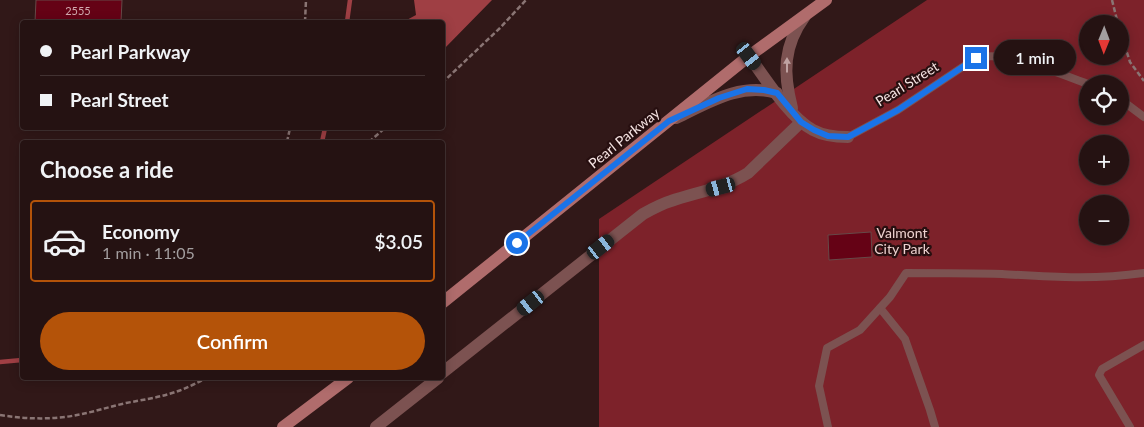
<!DOCTYPE html>
<html lang="en">
<head>
<meta charset="utf-8">
<style>
	:root { --surface:#251212; --page:#2d1b1b; --text:#f1f3f6; --muted:#a39e9f; --line:#423232; --accent:#b45309 }
	body { margin:0; font-family:Lato,sans-serif; background:var(--page); color:var(--text); height:100vh; display:flex; flex-direction:column; font-size:19px; white-space:nowrap }
	* { box-sizing:border-box; margin:0 }
	p { font-size:16px; color:var(--muted) }
	.icon { flex:none; width:28px; height:28px; fill:none; stroke:currentColor; stroke-width:2; stroke-linecap:round; stroke-linejoin:round }
	.map { position:relative; flex:1; overflow:hidden }
	.side { position:absolute; left:20px; top:140px; width:425px; height:240px; display:flex; flex-direction:column; background:var(--surface); border-radius:5px; box-shadow:0 2px 12px #0003,0 0 0 1px var(--line) }
	.side>* { flex:none }
	.guide { position:absolute; left:20px; top:20px; width:425px; height:110px; border-radius:5px; box-shadow:0 2px 12px #0003,0 0 0 1px var(--line); display:grid; align-content:center; height:110px; padding:0 20px; background:var(--surface) }
	.needle { width:32px; rotate:181deg }
	.buttons { position:absolute; left:1079px; top:15px; display:grid; gap:10px }
	.buttons a { display:grid; place-items:center; width:50px; height:50px; border-radius:50%; background:var(--surface); box-shadow:0 2px 12px #0003,0 0 0 1px var(--line); font-size:25px }
	.end { position:absolute; width:22px; height:22px; margin:-11px; border:6px solid #1a73e8; background:#fff; box-shadow:0 0 0 2px #fff }
	.from { border-radius:50% }
	.bubble { position:absolute; height:35px; border-radius:18px; background:var(--surface); box-shadow:0 2px 12px #0003,0 0 0 1px var(--line); font-size:16px; font-weight:600; line-height:35px; text-align:center }
	.car { position:absolute; width:15px; height:30px; margin:-15px -8px; border-radius:6px; box-shadow:0 0 4px 1px #0007; background:linear-gradient(#222 24%,#8ab4d8 0 40%,#222 0 76%,#8ab4d8 0 86%,#222 0) }
	.guide b { display:flex; align-items:center; gap:18px; height:48px; font-size:19px }
	.guide b+b { border-top:1px solid var(--line) }
	.guide i { width:12px; height:12px; background:var(--text) }
	ul { padding:0; list-style:none }
	li { display:flex; align-items:center; gap:15px; height:82px; margin:0 10px 8px; padding:0 10px; border:2px solid transparent; border-radius:5px }
	li div { flex:1 }
	li b { display:block; font-size:19px }
	li em { font-style:normal; font-weight:600 }
	li.on { border-color:var(--accent) }
	li>.icon { width:45px; height:45px; stroke-width:1.5 }
	h2 { padding:0 20px; font-size:22px; line-height:60px }
	.button { display:flex; gap:10px; margin-top:auto; padding:10px 20px }
	.button a { flex:1; height:58px; border-radius:30px; background:var(--accent); color:#fff; font-size:20px; font-weight:600; line-height:58px; text-align:center }
	.map>svg:first-child { display:block }
	.green { fill:#7d222a; fill-rule:evenodd }
	.water { fill:#9f3f44 }
	.lines { fill:none; stroke-linecap:round; stroke-linejoin:round }
	.stream { stroke:#9f3f44; stroke-width:4.5 }
	.building { fill:#650215; stroke:#664948 }
	.path { stroke:#8a7574; stroke-width:2.5; stroke-dasharray:5 2.5; stroke-linecap:butt }
	.service { stroke:#7c5251; stroke-width:8 }
	.minor { stroke:#7c5251; stroke-width:12 }
	.secondary { stroke:#b06c6c; stroke-width:12 }
	.oneway { fill:#bfa2a1 }
	.route { stroke:#1a73e8; stroke-width:6 }
	.labels { text-anchor:middle; stroke-width:4.5; stroke-linejoin:round; paint-order:stroke }
	.number-label { font-size:11px; fill:#d2acb0 }
	.street-label { font-size:14px; fill:#f6e4e3; stroke:#270f10 }
	.park-label { font-size:14px; fill:#edd1cf; stroke:#270f10 }
</style>
</head>
<body>
<div class="map">
<svg width="1144" height="427" viewBox="0 0 1144 427">
	<rect width="100%" height="100%" fill="#311818"/>
	<path class="green" d="M 927,0 L 1144,0 L 1144,427 L 599,427 L 599,219 ZM 1088,24 L 1120,24 L 1120,56 L 1088,56 ZM 1088,84 L 1120,84 L 1120,116 L 1088,116 ZM 1088,144 L 1120,144 L 1120,176 L 1088,176 ZM 1088,204 L 1120,204 L 1120,236 L 1088,236 Z"/>
	<polygon class="water" points="414,0 492,0 443,50 442,22 403,22 416,15"/>
	<g class="lines">
		<g class="stream">
			<polyline points="347,22 350,0"/>
			<polyline points="322,142 325,128"/>
			<polyline points="0,362 22,360"/>
		</g>
	</g>
	<g class="building">
		<polygon points="36,0 122,0 121,22 35,22"/>
		<polygon points="871,232 872,257 829,260 828,235"/>
	</g>
	<g class="lines">
		<g class="path">
			<polyline points="1112,0 1118,24"/>
			<polyline points="305,22 306,0"/>
			<polyline points="1120,31 1130,62 1144,81"/>
			<polyline points="442,83 500,28 526,0"/>
			<polyline points="287,142 290,128"/>
			<polyline points="369,142 385,128"/>
			<path d="M 0,415 C 25,419 52,420 77,415 C 93,412 109,407 126,403 C 158,397 176,395 206,378"/>
		</g>
		<g class="service">
			<polyline points="1120,99 1144,117"/>
			<path d="M 848,137 L 898,110 L 976,58 C 1010,50 1056,73 1088,84"/>
			<polyline points="880,308 905,339 930,410 935,427"/>
			<path d="M 828,427 L 819,386 L 827,348 L 860,330 L 890,297 L 906,273 C 938,273 970,273 1002,274 C 1052,277 1094,280 1144,273"/>
			<polyline points="1130,427 1099,375 1102,369 1144,345"/>
		</g>
		<g class="minor">
			<path d="M 749,56 C 765,78 790,118 813,130 C 824,136 836,137 848,137"/>
			<path d="M 792,108 C 783,73 783,46 805,16"/>
			<path d="M 676,118 C 708,103 740,82 777,93"/>
			<path d="M 442,373 L 643,214 C 652,209 661,204 671,201 C 698,192 724,188 748,173 L 801,122"/>
			<polyline points="376,427 438,378"/>
		</g>
		<g class="secondary">
			<polyline points="442,303 749,56 826,0"/>
			<polyline points="283,427 348,378"/>
		</g>
	</g>
	<defs><path id="oneway-solid" d="M-6-.8H1V-3.2L6.5 0L1 3.2V.8H-6Z" transform="scale(1.25)"/></defs>
	<use class="oneway" href="#oneway-solid" transform="translate(787 65) rotate(-90)"/>
	<g class="lines">
		<polyline class="route" points="517,243 669,121 719,98 747,89 764,90 777,93 801,122 814,130 828,136 848,137 898,110 976,58"/>
	</g>
	<g class="labels">
		<g class="number-label">
			<text x="78" y="15">2555</text>
		</g>
		<g class="street-label">
			<text transform="translate(907 84) rotate(-32)" y="5">Pearl Street</text>
			<text transform="translate(624 138) rotate(-39)" y="5">Pearl Parkway</text>
		</g>
		<g class="park-label">
			<text x="902" y="238">Valmont<tspan x="902" dy="16">City Park</tspan></text>
		</g>
	</g>
</svg>
<div class="buttons">
<a><svg class="needle" viewBox="-14 -14 28 28"><path d="M0-13l5 13h-10z" fill="#e53935"/><path d="M0 13l5-13h-10z" fill="#a39e9f"/></svg></a>
<a><svg class="icon" aria-label="locate" viewBox="0 0 24 24"><circle cx="12" cy="12" r="6"/><path d="M12 2v4M12 18v4M2 12h4M18 12h4"/></svg></a>
<a>+</a>
<a>−</a>
</div>
<i class="end from" style="left:517px;top:243px"></i>
<i class="end" style="left:976px;top:58px"></i>
<div class="bubble" style="left:994px;top:40px;width:82px">1 min</div>
<i class="car" style="left:749px;top:56px;rotate:143deg"></i>
<i class="car" style="left:721px;top:187px;rotate:255deg"></i>
<i class="car" style="left:601px;top:247px;rotate:52deg"></i>
<i class="car" style="left:531px;top:303px;rotate:232deg"></i>
<div class="guide">
<b><i class="from"></i>Pearl Parkway</b>
<b><i></i>Pearl Street</b>
</div>
<section class="side">
<h2>Choose a ride</h2>
<ul>
<li class="on"><svg class="icon" aria-label="car" viewBox="0 0 24 24"><path d="M5 17H2v-5l4-1 3-4h7l3 4 3 1v5h-3M9 17h6M6 11h13"/><circle cx="7" cy="17" r="2"/><circle cx="17" cy="17" r="2"/></svg><div><b>Economy</b><p>1 min · 11:05</p></div><em>$3.05</em></li>
</ul>
<div class="button"><a>Confirm</a></div>
</section>
</div>
</body>
</html>
